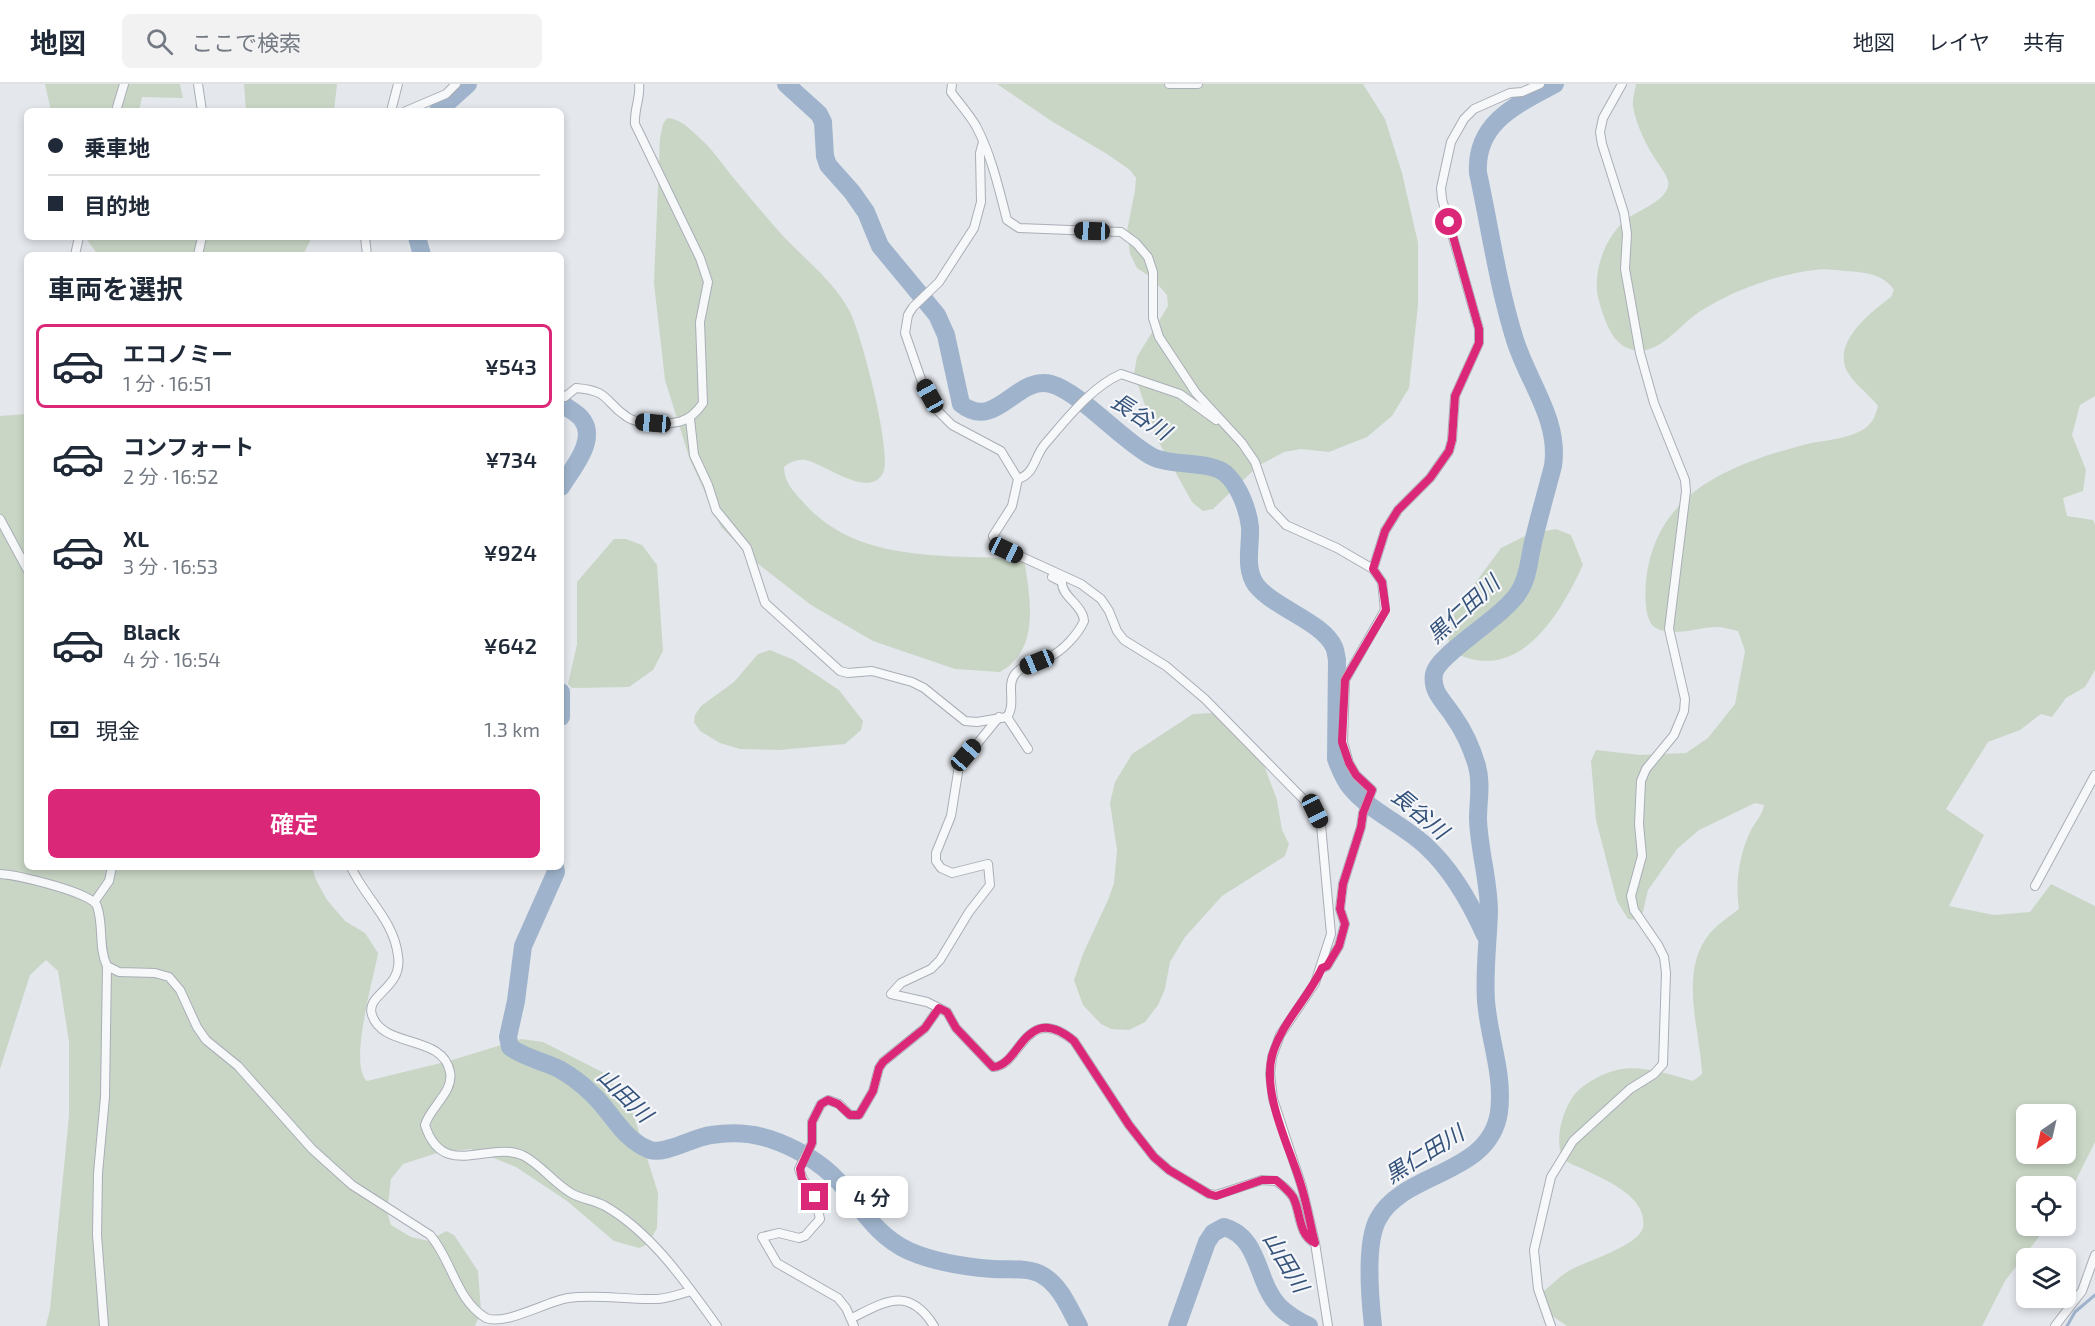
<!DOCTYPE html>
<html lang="ja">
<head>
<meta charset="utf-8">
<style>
	:root { --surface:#fff; --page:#f2f2f3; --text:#1f2937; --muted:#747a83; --line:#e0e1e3; --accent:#db2777 }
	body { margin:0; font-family:"Exo 2","Noto Sans JP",sans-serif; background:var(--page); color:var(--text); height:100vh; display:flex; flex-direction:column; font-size:22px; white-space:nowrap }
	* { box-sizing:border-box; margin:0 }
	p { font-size:20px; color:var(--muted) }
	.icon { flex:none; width:33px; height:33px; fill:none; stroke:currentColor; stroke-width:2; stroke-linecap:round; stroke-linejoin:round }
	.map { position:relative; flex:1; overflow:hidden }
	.sheet { position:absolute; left:24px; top:168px; width:540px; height:618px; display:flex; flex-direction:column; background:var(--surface); border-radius:9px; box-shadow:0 3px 9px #0003 }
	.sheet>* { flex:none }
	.top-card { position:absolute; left:24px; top:24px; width:540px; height:132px; border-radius:9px; box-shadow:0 3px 9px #0003; display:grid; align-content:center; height:132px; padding:0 24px; background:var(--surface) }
	.needle { width:39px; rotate:214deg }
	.fabs { position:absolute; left:2016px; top:1020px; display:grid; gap:12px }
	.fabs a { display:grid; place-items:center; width:60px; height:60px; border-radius:9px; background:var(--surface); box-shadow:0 3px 9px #0003; font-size:30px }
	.end { position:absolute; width:27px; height:27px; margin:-14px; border:8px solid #db2777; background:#fff; box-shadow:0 0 0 3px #fff }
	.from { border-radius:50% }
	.bubble { position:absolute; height:42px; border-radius:9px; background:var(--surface); box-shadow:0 3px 9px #0003; font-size:20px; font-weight:600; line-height:42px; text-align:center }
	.car { position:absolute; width:18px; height:36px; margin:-18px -9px; border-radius:8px; box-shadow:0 0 4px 2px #0007; background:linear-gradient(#222 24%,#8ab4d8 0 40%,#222 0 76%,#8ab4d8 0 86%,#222 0) }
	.top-card b { display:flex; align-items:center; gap:21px; height:57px; font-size:22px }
	.top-card b+b { border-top:2px solid var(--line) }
	.top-card i { width:15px; height:15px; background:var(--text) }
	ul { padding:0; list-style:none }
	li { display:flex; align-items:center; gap:18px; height:84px; margin:0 12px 9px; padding:0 12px; border:3px solid transparent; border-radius:9px }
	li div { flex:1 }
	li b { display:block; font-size:22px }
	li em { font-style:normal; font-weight:600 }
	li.selected { border-color:var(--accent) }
	li>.icon { width:54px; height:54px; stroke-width:1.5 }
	h2 { padding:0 24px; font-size:27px; line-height:72px }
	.pay { display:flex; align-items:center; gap:15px; height:66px; padding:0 24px; font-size:22px }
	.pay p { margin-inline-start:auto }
	.primary-button { display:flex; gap:12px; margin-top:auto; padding:12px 24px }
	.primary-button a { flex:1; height:69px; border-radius:9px; background:var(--accent); color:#fff; font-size:24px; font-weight:600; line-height:69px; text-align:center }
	header { display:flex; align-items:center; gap:36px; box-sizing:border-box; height:84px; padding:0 30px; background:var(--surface); border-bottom:2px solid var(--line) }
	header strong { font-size:28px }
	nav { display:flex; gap:33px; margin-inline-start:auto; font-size:21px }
	.search { width:420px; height:54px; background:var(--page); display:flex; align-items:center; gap:15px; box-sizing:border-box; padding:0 21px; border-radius:9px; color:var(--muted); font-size:22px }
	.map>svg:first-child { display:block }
	.green { fill:#c9d6c5; fill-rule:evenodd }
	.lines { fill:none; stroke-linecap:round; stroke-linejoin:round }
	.stream { stroke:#9fb4cc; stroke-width:3 }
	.river { stroke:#9fb4cc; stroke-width:18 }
	.minor-casing { stroke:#a9aeb7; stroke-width:10 }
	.minor { stroke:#f7f8fa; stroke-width:8 }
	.route { stroke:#db2777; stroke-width:8 }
	.labels { text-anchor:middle; stroke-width:4.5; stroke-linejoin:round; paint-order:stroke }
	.water-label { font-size:22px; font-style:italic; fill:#34527a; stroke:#f4f6f9 }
</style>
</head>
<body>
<header>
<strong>地図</strong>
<div class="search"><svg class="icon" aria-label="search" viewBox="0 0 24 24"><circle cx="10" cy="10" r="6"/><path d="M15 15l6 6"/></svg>ここで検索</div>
<nav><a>地図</a><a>レイヤ</a><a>共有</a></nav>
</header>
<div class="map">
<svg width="2095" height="1242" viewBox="0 0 2095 1242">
	<rect width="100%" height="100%" fill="#e4e7ec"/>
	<g class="green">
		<polygon points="45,0 180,0 183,14 142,13 139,27 51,27"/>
		<polygon points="244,0 337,0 334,27 246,27"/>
		<polygon points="997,0 1363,0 1385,35 1402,89 1418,159 1418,221 1409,304 1392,332 1367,353 1329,368 1301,365 1284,368 1258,382 1213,425 1203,427 1192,418 1157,355 1134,290 1137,273 1168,222 1167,211 1152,194 1137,184 1130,170 1127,147 1135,106 1136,94 1130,86 1107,70 1053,38"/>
		<path d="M 1636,0 L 2095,0 L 2095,312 L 2080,321 L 2072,351 L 2086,386 L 2083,407 L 2063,414 L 2067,432 L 2093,436 L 2095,441 L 2095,586 L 2085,603 L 2066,614 L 2052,633 L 2041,630 L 2020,646 L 1988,658 L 1946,725 L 1984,751 L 1949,822 L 1994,831 L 2030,828 L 2051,800 L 2095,822 L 2095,1058 L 2066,1116 L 2066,1102 L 2026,1102 L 2026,1142 L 2047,1142 L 2005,1197 L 1982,1242 L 1567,1242 L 1545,1227 L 1542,1209 C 1550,1202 1558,1194 1567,1188 C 1582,1178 1640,1162 1643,1143 C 1648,1112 1603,1095 1581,1084 C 1576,1082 1568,1079 1565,1076 C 1552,1059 1563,1026 1574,1011 C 1583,1000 1603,989 1617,986 C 1639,980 1672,991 1693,997 L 1702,990 C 1700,944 1678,888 1710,849 C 1718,840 1730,832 1739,825 C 1735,799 1739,770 1751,746 C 1756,737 1762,732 1764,721 L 1755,719 L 1699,746 L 1677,765 L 1648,806 L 1643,828 L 1636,836 L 1628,835 L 1617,817 L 1596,736 L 1591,677 L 1596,666 L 1640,671 L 1686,669 L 1708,654 L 1735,620 L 1745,567 L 1738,547 C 1732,546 1726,544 1720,543 C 1700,542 1675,554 1656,544 C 1644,538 1645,509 1646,497 C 1655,408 1731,380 1807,360 C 1825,356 1849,355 1864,345 C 1874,338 1875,332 1878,322 C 1869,310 1853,299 1847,287 C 1832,258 1871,228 1891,213 L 1894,206 C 1884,190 1864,188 1846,187 C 1836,186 1824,184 1814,186 C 1775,191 1732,207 1699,228 C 1680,240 1657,275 1630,265 C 1611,259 1604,234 1599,217 C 1591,190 1605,152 1627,135 C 1637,127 1672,115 1668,97 C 1666,89 1658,80 1654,73 C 1645,59 1636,39 1633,23 C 1632,16 1635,7 1636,0 ZM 2026,1030 L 2066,1030 L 2066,1070 L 2026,1070 Z"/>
		<path d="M 667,34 C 681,34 694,49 704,58 C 716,70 725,84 736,97 C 751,115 767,134 783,152 C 806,176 833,197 849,226 C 861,247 893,371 883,389 C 869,416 824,379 805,376 C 797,375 790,378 784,383 C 784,398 793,407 803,418 C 858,481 948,470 1024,475 C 1029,506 1038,551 1015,576 C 1011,581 1005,585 1000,588 L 955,585 L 873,557 L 811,521 L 757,479 L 721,443 L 690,376 L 665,296 L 654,199 L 660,54 L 663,40 Z"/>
		<polygon points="85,153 312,153 303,171 98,171"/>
		<path d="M 27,330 L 27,783 L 312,783 L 316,796 L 327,816 L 345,837 L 365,849 L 378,869 C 374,894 348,981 367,997 L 449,977 L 521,955 L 543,958 L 606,990 L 632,1026 L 658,1109 L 657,1144 L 648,1160 L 639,1164 L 614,1157 L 567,1117 L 516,1083 L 471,1065 L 437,1069 L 403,1080 L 391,1095 L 387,1128 L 391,1141 L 411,1153 L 429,1157 L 446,1147 L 454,1151 L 478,1187 L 481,1227 L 475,1242 L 46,1242 L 50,1225 L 69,1032 L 69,958 L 58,887 L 46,876 L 30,891 L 0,985 L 0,332 Z"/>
		<path d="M 1556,445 L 1571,451 L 1583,481 C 1564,521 1530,585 1476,576 C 1459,573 1452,569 1447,551 L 1456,525 L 1501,464 L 1529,450 Z"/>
		<polygon points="614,455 626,455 642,461 657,481 663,567 653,586 629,603 572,604 568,600 577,560 577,498"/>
		<polygon points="770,566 794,576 839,606 863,637 861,646 845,660 779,666 740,665 720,659 700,647 694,638 695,631 701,622 734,598 758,570"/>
		<polygon points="1212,629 1240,646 1262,676 1277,716 1282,746 1289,760 1285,772 1222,812 1185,853 1170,878 1165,905 1158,921 1145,938 1129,946 1111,945 1101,940 1083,921 1074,896 1083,870 1108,816 1114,799 1117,766 1110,719 1115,698 1132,670 1193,630"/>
	</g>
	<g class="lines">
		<polyline class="stream" points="2067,1242 2075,1228 2095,1211"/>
		<g class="river">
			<path d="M 786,0 L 819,30 L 823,38 L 825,72 L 828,81 L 852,108 L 866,128 L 880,162 L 937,231 L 946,251 L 961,320 C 996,348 1016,291 1051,300 C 1080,308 1120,355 1151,372 C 1170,383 1210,376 1226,390 C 1239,402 1248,425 1250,443 C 1251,462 1244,484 1256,501 C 1274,524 1323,538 1334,563 C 1336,567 1336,572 1337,576 L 1336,675 C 1340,685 1344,696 1351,704 C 1371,728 1404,741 1427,763 C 1453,787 1471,820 1485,851"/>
			<polyline points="438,27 468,0"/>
			<polyline points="417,153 422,171"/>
			<path d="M 561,319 C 567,324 576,328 581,334 C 599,355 572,385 561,403"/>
			<polyline points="561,608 561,633"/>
			<path d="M 555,783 L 556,788 L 523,862 L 516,917 L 508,953 L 510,963 C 525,974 543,977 559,985 C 570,991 583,1001 592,1010 C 613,1029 622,1055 650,1066 C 665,1071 694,1053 711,1051 C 730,1048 752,1049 770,1055 C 794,1063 821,1078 839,1098 C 861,1123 876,1152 909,1167 C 934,1178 966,1183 993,1185 C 1009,1186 1028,1183 1042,1191 C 1061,1202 1069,1224 1079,1242"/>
			<path d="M 1177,1242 L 1207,1158 L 1213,1149 L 1224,1143 C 1260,1153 1256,1197 1278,1221 C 1285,1229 1300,1238 1309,1242"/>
			<path d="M 1373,1242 C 1370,1215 1365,1159 1378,1135 C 1403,1087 1490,1092 1499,1028 C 1504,990 1489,955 1486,917 C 1484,887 1488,858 1489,828 C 1489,797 1479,766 1478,735 C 1478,717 1482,700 1477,682 C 1472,665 1464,647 1454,633 C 1445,618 1431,609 1434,590 C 1437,570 1505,533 1520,506 C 1528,493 1529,477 1532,463 C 1538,436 1546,409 1553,382 C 1560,336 1528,298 1515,256 C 1498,202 1490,144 1478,89 C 1475,39 1516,21 1555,0"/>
		</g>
		<g class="minor-casing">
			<g id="minor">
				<polyline points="198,0 202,27"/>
				<path d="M 952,0 L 951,8 C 959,19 969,30 976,42 C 991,70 999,105 1007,136 L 1019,144 L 1121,148 L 1136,159 L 1148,173 L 1153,188 L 1153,234 L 1159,253 L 1196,309 L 1242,359 L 1255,378 L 1271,425 L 1286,441 L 1337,464 L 1373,485 L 1382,498 L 1385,526 L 1345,596 L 1343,658 L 1349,679 L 1356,691 L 1372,706 L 1363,729 L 1361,743 L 1343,800 L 1340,825 L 1345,840 L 1339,862 L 1327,882 L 1322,884"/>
				<polyline points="1169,0 1198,0"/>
				<polyline points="116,27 124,0"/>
				<polyline points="391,27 398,0"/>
				<polyline points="406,27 446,10 456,0"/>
				<polyline points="983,58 980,69 981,118 974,144 939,198 913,223 908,231 905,249 922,298 937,326 952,341 1001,367 1018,395 1012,422 993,452 998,462 1081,500 1101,515 1109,527 1117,547 1124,556 1166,582 1205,615 1315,727 1321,741 1331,850 1315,899 1280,951 1272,973 1270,990 1273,1015 1302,1103 1315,1159 1328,1242"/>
				<polyline points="365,153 367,171"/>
				<polyline points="75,171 79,153"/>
				<polyline points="198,171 202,153"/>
				<path d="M 561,310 L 565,313 L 576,304 C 611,307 603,317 627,333 C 634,338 642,338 650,338 C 674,341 689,340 703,319 L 700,238 L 708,198 L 700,174 L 635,40 C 634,24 641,13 639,0"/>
				<polyline points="690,335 694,371 708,401 716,426 747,464 765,519 840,587 848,589 872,587 912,598 924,604 965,637 977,638 1007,633 1028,665"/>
				<path d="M 1018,395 C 1035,390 1034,373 1045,360 C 1066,336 1091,303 1121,290 L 1180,310 L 1216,336"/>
				<polyline points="0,435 27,485"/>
				<polyline points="1373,485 1385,447 1398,426 1430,394 1449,367 1452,356 1455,312 1479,259 1479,245 1442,115 1441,104 1451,58 1464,35 1474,25 1510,9 1522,8 1540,0"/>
				<path d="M 999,633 L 959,682 L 951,732 L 936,769 L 936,777 L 941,784 L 952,789 L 988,780 L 990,801 L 969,828 L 940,876 L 931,885 L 901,899 L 891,910 L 927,918 L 947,928 L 956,944 L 993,983 C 1020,984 1025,916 1074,957 L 1129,1041 L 1154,1073 L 1169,1086 L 1209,1110 L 1216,1111 L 1262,1096 L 1276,1097 C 1282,1101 1289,1107 1293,1113 C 1301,1128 1298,1151 1315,1159"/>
				<path d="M 1007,633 C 1017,619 1005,601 1016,589 C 1024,580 1039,578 1049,573 C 1063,567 1078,550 1084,537 C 1083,521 1061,512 1062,498 L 1052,493"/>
				<path d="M 351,783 C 365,814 394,836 398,872 C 403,905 365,910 372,931 C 383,965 443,950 450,988 C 454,1008 430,1023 425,1041 C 443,1098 490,1055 524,1072 C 541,1081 554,1099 571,1109 C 581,1115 594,1116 605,1122 C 652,1149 686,1199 717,1242"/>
				<path d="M 0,790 C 16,791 92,808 97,822 C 104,842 98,863 107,882 L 105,1013 L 98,1089 L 97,1151 L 104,1242"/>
				<polyline points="2035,802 2095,691"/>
				<polyline points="95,817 109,797 112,783"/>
				<path d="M 107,882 L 119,888 L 155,889 L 169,893 L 180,906 L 197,943 L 206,956 L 238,982 L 312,1065 L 352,1101 L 430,1151 C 452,1176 456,1216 486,1234 C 505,1242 545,1218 568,1214 C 597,1210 627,1216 656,1215 C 667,1215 680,1210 691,1207"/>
				<path d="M 852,1234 C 886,1217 909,1202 934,1242"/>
				<polyline points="854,1242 846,1224 838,1214 777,1179 762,1153 779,1149 799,1154 805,1152 820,1135 815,1113 803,1095 799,1085 812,1059 812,1038 821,1020 828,1016 839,1020 850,1031 859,1031 873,1007 879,984 883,978 925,944 939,924"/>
				<polyline points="1551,1242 1538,1205 1534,1166 1551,1093 1573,1057 1630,1005 1654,990 1663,980 1666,889 1664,873 1658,861 1634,826 1631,812 1642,772 1639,740 1641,697 1646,685 1674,651 1684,627 1685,615 1669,545 1686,407 1685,396 1654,319 1640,269 1625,185 1627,150 1624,129 1602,60 1600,48 1603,34 1622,0"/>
				<polyline points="2055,1242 2082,1207 2095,1171"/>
			</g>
		</g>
		<use href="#minor" class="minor"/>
	</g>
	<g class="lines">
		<path class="route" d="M 815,1113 L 802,1095 L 800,1085 L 812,1059 L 812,1038 L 821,1020 L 828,1016 L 838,1020 L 850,1031 L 859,1031 L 873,1007 L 879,984 L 883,978 L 925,944 L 939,924 L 947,928 L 956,944 L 993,983 C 1020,983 1025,916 1074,957 L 1129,1041 L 1154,1073 L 1169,1086 L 1209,1110 L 1216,1112 L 1262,1096 L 1276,1096 C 1282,1101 1289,1107 1293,1113 C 1301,1128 1298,1151 1315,1159 C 1310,1140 1307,1120 1301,1101 C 1290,1064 1262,1011 1272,972 C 1281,939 1308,915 1322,884 L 1327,882 L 1339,862 L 1345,840 L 1340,825 L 1343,800 L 1361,743 L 1363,729 L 1372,706 L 1356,691 L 1349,679 L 1342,658 L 1345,596 L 1386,526 L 1382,498 L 1373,485 L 1385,447 L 1398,426 L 1430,394 L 1449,367 L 1452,356 L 1455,312 L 1479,259 L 1479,245 L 1449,138"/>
	</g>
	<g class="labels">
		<g class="water-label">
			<text transform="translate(1141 332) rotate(33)" y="8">長谷川</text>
			<text transform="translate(1463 525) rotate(-42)" y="8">黒仁田川</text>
			<text transform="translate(1420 729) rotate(40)" y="8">長谷川</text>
			<text transform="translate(625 1011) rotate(44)" y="8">山田川</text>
			<text transform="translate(1424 1070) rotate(-32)" y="8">黒仁田川</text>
			<text transform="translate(1286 1178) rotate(59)" y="8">山田川</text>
		</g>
	</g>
</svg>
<div class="fabs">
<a><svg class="needle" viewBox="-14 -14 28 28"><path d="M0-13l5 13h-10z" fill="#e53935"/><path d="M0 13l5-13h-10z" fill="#747a83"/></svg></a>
<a><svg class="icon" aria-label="locate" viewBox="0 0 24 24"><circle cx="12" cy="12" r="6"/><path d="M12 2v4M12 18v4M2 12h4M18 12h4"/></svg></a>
<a><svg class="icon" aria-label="layers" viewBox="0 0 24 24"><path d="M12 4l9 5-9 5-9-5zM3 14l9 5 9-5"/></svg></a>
</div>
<i class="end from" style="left:1449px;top:138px"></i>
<i class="end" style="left:815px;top:1113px"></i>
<div class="bubble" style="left:836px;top:1092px;width:72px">4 分</div>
<i class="car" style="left:1092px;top:147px;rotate:272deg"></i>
<i class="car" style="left:930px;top:312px;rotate:331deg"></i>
<i class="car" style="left:653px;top:339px;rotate:275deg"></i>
<i class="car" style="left:1006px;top:466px;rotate:115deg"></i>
<i class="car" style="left:1037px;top:578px;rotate:248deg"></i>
<i class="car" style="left:966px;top:671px;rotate:41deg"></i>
<i class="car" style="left:1315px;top:727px;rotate:154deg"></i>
<div class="top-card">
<b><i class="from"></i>乗車地</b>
<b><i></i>目的地</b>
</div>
<section class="sheet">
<h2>車両を選択</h2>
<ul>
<li class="selected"><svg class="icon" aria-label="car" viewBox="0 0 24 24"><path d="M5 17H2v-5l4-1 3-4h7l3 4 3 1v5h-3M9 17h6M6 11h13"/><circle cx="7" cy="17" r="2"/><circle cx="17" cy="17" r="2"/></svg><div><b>エコノミー</b><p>1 分 · 16:51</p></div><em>¥543</em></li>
<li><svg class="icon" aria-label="car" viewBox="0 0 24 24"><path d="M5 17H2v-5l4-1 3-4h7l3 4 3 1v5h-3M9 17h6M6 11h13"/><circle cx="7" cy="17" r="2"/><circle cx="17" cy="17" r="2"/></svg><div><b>コンフォート</b><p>2 分 · 16:52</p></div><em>¥734</em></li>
<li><svg class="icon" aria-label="car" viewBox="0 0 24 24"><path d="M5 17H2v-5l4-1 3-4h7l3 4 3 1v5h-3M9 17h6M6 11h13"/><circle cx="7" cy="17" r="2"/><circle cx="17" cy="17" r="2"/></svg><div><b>XL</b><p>3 分 · 16:53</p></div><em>¥924</em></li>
<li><svg class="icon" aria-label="car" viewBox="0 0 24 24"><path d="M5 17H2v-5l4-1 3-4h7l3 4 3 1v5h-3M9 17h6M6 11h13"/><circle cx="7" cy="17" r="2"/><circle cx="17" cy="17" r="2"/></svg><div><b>Black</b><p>4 分 · 16:54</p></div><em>¥642</em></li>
</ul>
<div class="pay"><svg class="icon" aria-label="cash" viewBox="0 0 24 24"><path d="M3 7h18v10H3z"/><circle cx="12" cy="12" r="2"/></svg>現金<p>1.3 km</p></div>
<div class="primary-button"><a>確定</a></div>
</section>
</div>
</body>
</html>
